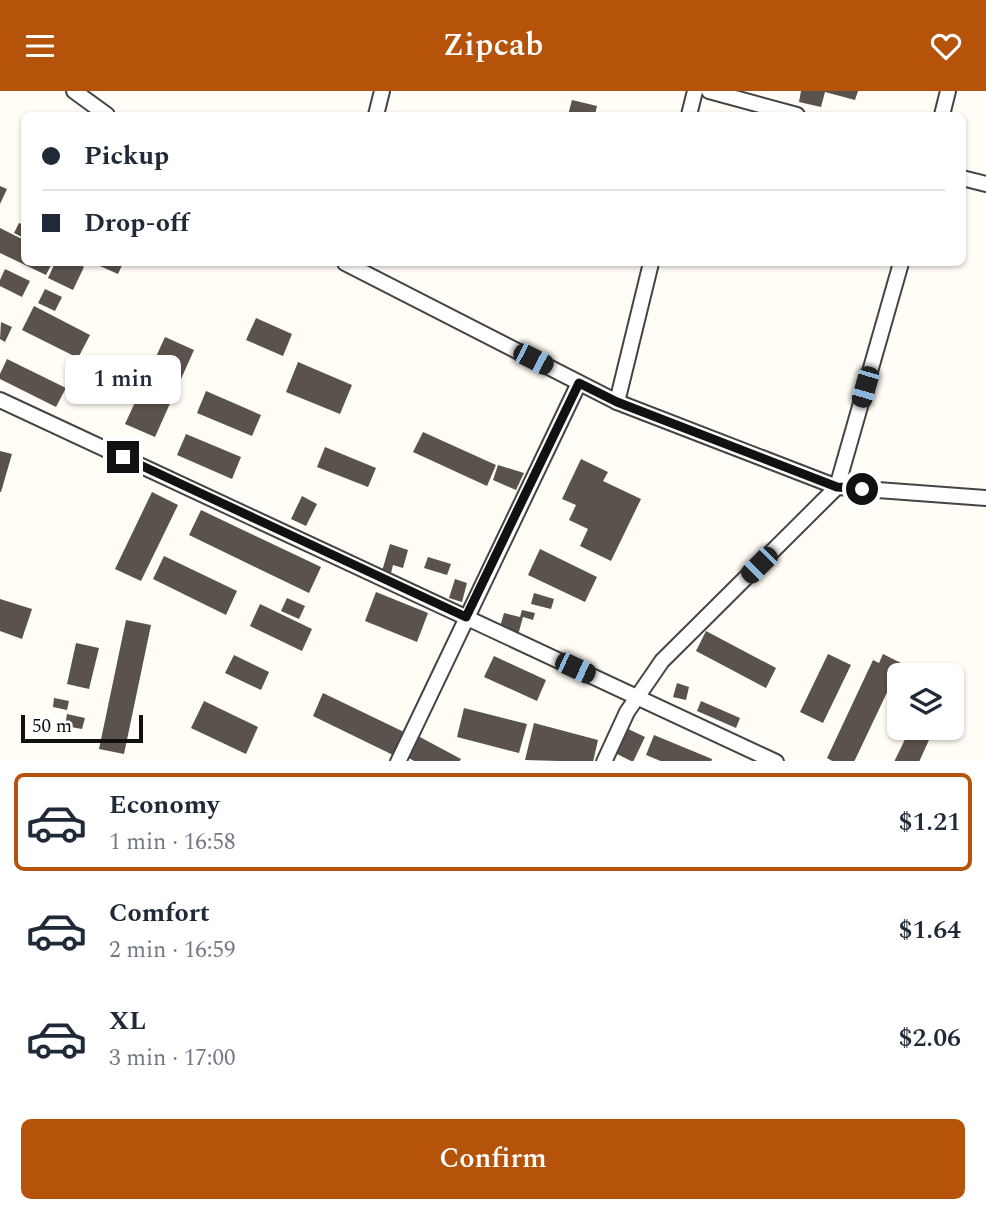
<!DOCTYPE html>
<html lang="en">
<head>
<meta charset="utf-8">
<style>
	:root { --surface:#fff; --page:#f6f6f7; --text:#1f2937; --muted:#747a83; --line:#e0e1e3; --accent:#b45309 }
	body { margin:0; font-family:Spectral,serif; background:var(--page); color:var(--text); height:100vh; display:flex; flex-direction:column; font-size:26px; white-space:nowrap }
	* { box-sizing:border-box; margin:0 }
	p { font-size:23px; color:var(--muted) }
	.icon { flex:none; width:38px; height:38px; fill:none; stroke:currentColor; stroke-width:2; stroke-linecap:round; stroke-linejoin:round }
	.map { position:relative; height:670px; overflow:hidden }
	.drawer { display:flex; flex-direction:column; background:var(--surface); flex:1 }
	.drawer>* { flex:none }
	.top-card { position:absolute; left:21px; top:21px; width:945px; height:154px; border-radius:10px; box-shadow:0 2px 5px #0004; display:grid; align-content:center; height:154px; padding:0 21px; background:var(--surface) }
	.buttons { position:absolute; left:887px; top:572px; display:grid; gap:14px }
	.buttons a { display:grid; place-items:center; width:77px; height:77px; border-radius:10px; background:var(--surface); box-shadow:0 2px 5px #0004; font-size:35px }
	.scale { position:absolute; left:21px; bottom:18px; width:122px; box-sizing:border-box; padding-left:7px; border:4px solid #111; border-top:0; font-size:19px; line-height:24px; white-space:nowrap; color:#111; -webkit-text-stroke:5px #fff; paint-order:stroke }
	.end { position:absolute; width:32px; height:32px; margin:-16px; border:9px solid #111; background:#fff; box-shadow:0 0 0 4px #fff }
	.from { border-radius:50% }
	.bubble { position:absolute; height:49px; border-radius:10px; background:var(--surface); box-shadow:0 2px 5px #0004; font-size:23px; font-weight:600; line-height:49px; text-align:center }
	.car { position:absolute; width:21px; height:42px; margin:-21px -10px; border-radius:9px; box-shadow:0 0 5px 2px #0007; background:linear-gradient(#222 24%,#8ab4d8 0 40%,#222 0 76%,#8ab4d8 0 86%,#222 0) }
	.top-card b { display:flex; align-items:center; gap:24px; height:66px; font-size:26px }
	.top-card b+b { border-top:2px solid var(--line) }
	.top-card i { width:18px; height:18px; background:var(--text) }
	ul { padding:12px 0 0; list-style:none }
	li { display:flex; align-items:center; gap:21px; height:98px; margin:0 14px 10px; padding:0 7px; border:4px solid transparent; border-radius:10px }
	li div { flex:1 }
	li b { display:block; font-size:26px }
	li em { font-style:normal; font-weight:600 }
	li.active { border-color:var(--accent) }
	li>.icon { width:63px; height:63px; stroke-width:1.5 }
	.button { display:flex; gap:14px; margin-top:auto; padding:14px 21px }
	.button a { flex:1; height:80px; border-radius:10px; background:var(--accent); color:#fff; font-size:28px; font-weight:600; line-height:80px; text-align:center }
	header { display:flex; justify-content:space-between; align-items:center; height:91px; padding:0 21px; background:var(--accent); color:#fff; font-size:32px; font-weight:600 }
	.map>svg:first-child { display:block }
	.building { fill:#5a524d }
	.lines { fill:none; stroke-linecap:round; stroke-linejoin:round }
	.street-casing { stroke:#444; stroke-width:18 }
	.street { stroke:#fff; stroke-width:14 }
	.route { stroke:#111; stroke-width:9 }
</style>
</head>
<body>
<header><svg class="icon" aria-label="menu" viewBox="0 0 24 24"><path d="M4 6h16M4 12h16M4 18h16"/></svg>Zipcab<svg class="icon" aria-label="heart" viewBox="0 0 24 24"><path d="M12 20l-8-8c-3-5 5-10 8-4 3-6 11-1 8 4z"/></svg></header>
<div class="map">
<svg width="986" height="671" viewBox="0 0 986 671">
	<rect width="100%" height="100%" fill="#fffdf5"/>
	<g class="building">
		<polygon points="801,0 858,0 855,9 825,1 821,16 799,11"/>
		<polygon points="572,9 597,15 595,24 568,24"/>
		<polygon points="0,95 7,98 0,113"/>
		<polygon points="19,132 24,134 24,147 14,142"/>
		<polygon points="0,137 24,149 24,172 52,172 46,184 0,162"/>
		<polygon points="55,172 76,172 84,176 73,199 48,187"/>
		<polygon points="93,172 123,172 118,183"/>
		<polygon points="5,178 30,190 22,206 0,195 0,189"/>
		<polygon points="45,198 62,206 55,220 38,212"/>
		<polygon points="34,215 90,244 78,267 22,239"/>
		<polygon points="256,227 292,243 283,265 246,249"/>
		<polygon points="1,231 12,236 5,251 0,248"/>
		<polygon points="165,246 194,259 155,346 125,333"/>
		<polygon points="7,268 66,297 56,316 0,288 0,283"/>
		<polygon points="298,271 352,294 340,323 286,301"/>
		<polygon points="206,300 261,324 252,345 197,322"/>
		<polygon points="423,341 496,374 487,395 413,361"/>
		<polygon points="186,343 241,366 232,388 177,364"/>
		<polygon points="325,356 376,377 368,396 317,376"/>
		<polygon points="0,360 12,363 1,401 0,401"/>
		<polygon points="581,368 608,381 603,390 641,408 611,470 580,455 588,438 569,429 576,414 562,408"/>
		<polygon points="498,374 524,382 516,399 493,389"/>
		<polygon points="152,401 178,414 141,490 115,478"/>
		<polygon points="302,405 317,413 306,435 291,428"/>
		<polygon points="201,419 321,476 309,502 189,444"/>
		<polygon points="390,453 408,459 403,477 393,474 391,482 382,480"/>
		<polygon points="540,458 597,486 585,511 528,484"/>
		<polygon points="164,465 237,500 226,524 153,488"/>
		<polygon points="428,466 451,473 447,484 424,477"/>
		<polygon points="455,488 467,492 462,511 449,507"/>
		<polygon points="376,501 428,522 417,551 365,530"/>
		<polygon points="534,502 554,508 551,518 531,513"/>
		<polygon points="287,507 305,515 299,528 281,520"/>
		<polygon points="0,508 32,518 22,548 0,540"/>
		<polygon points="260,513 312,538 302,560 250,535"/>
		<polygon points="522,519 535,522 533,529 523,526 518,544 499,539 504,522 520,526"/>
		<polygon points="126,529 151,534 124,663 99,658"/>
		<polygon points="706,540 776,577 766,597 696,560"/>
		<polygon points="76,552 99,557 89,598 67,593"/>
		<polygon points="828,563 851,574 823,632 800,621"/>
		<polygon points="883,563 901,572 854,671 834,671 827,667 873,569 879,572"/>
		<polygon points="234,564 269,581 261,599 225,582"/>
		<polygon points="494,565 546,589 537,610 484,586"/>
		<polygon points="677,592 689,596 686,609 673,606"/>
		<polygon points="323,602 404,641 393,664 313,625"/>
		<polygon points="54,607 69,610 67,619 53,616"/>
		<polygon points="204,610 258,636 246,663 191,637"/>
		<polygon points="701,610 740,627 736,637 697,620"/>
		<polygon points="464,617 527,633 519,662 457,646"/>
		<polygon points="67,623 85,627 82,638 65,635"/>
		<polygon points="534,632 598,649 593,671 525,669"/>
		<polygon points="624,636 645,646 633,671 613,661"/>
		<polygon points="911,637 941,637 935,648"/>
		<polygon points="909,640 929,649 919,671 894,671"/>
		<polygon points="654,644 712,668 711,671 663,671 646,664"/>
		<polygon points="418,645 461,668 459,671 416,671 407,666"/>
	</g>
	<g class="lines">
		<g class="street-casing">
			<g id="street">
				<polyline points="74,0 107,24"/>
				<polyline points="709,0 797,24"/>
				<polyline points="376,24 382,0"/>
				<polyline points="689,24 695,0"/>
				<polyline points="942,24 948,0"/>
				<polyline points="962,87 986,93"/>
				<polyline points="345,172 617,311 837,396 986,407"/>
				<polyline points="0,309 776,671"/>
				<polyline points="617,311 651,172"/>
				<polyline points="398,671 579,292"/>
				<polyline points="604,671 627,621 662,570 837,396 901,172"/>
			</g>
		</g>
		<use href="#street" class="street"/>
	</g>
	<g class="lines">
		<polyline class="route" points="123,366 466,526 579,292 617,311 837,396 862,398"/>
	</g>
</svg>
<div class="buttons">
<a><svg class="icon" aria-label="layers" viewBox="0 0 24 24"><path d="M12 4l9 5-9 5-9-5zM3 14l9 5 9-5"/></svg></a>
</div>
<div class="scale">50 m</div>
<i class="end from" style="left:862px;top:398px"></i>
<i class="end" style="left:123px;top:366px"></i>
<div class="bubble" style="left:65px;top:264px;width:116px">1 min</div>
<i class="car" style="left:533px;top:268px;rotate:117deg"></i>
<i class="car" style="left:865px;top:296px;rotate:196deg"></i>
<i class="car" style="left:759px;top:474px;rotate:225deg"></i>
<i class="car" style="left:575px;top:577px;rotate:115deg"></i>
<div class="top-card">
<b><i class="from"></i>Pickup</b>
<b><i></i>Drop-off</b>
</div>
</div>
<section class="drawer">
<ul>
<li class="active"><svg class="icon" aria-label="car" viewBox="0 0 24 24"><path d="M5 17H2v-5l4-1 3-4h7l3 4 3 1v5h-3M9 17h6M6 11h13"/><circle cx="7" cy="17" r="2"/><circle cx="17" cy="17" r="2"/></svg><div><b>Economy</b><p>1 min · 16:58</p></div><em>$1.21</em></li>
<li><svg class="icon" aria-label="car" viewBox="0 0 24 24"><path d="M5 17H2v-5l4-1 3-4h7l3 4 3 1v5h-3M9 17h6M6 11h13"/><circle cx="7" cy="17" r="2"/><circle cx="17" cy="17" r="2"/></svg><div><b>Comfort</b><p>2 min · 16:59</p></div><em>$1.64</em></li>
<li><svg class="icon" aria-label="car" viewBox="0 0 24 24"><path d="M5 17H2v-5l4-1 3-4h7l3 4 3 1v5h-3M9 17h6M6 11h13"/><circle cx="7" cy="17" r="2"/><circle cx="17" cy="17" r="2"/></svg><div><b>XL</b><p>3 min · 17:00</p></div><em>$2.06</em></li>
</ul>
<div class="button"><a>Confirm</a></div>
</section>
</body>
</html>
